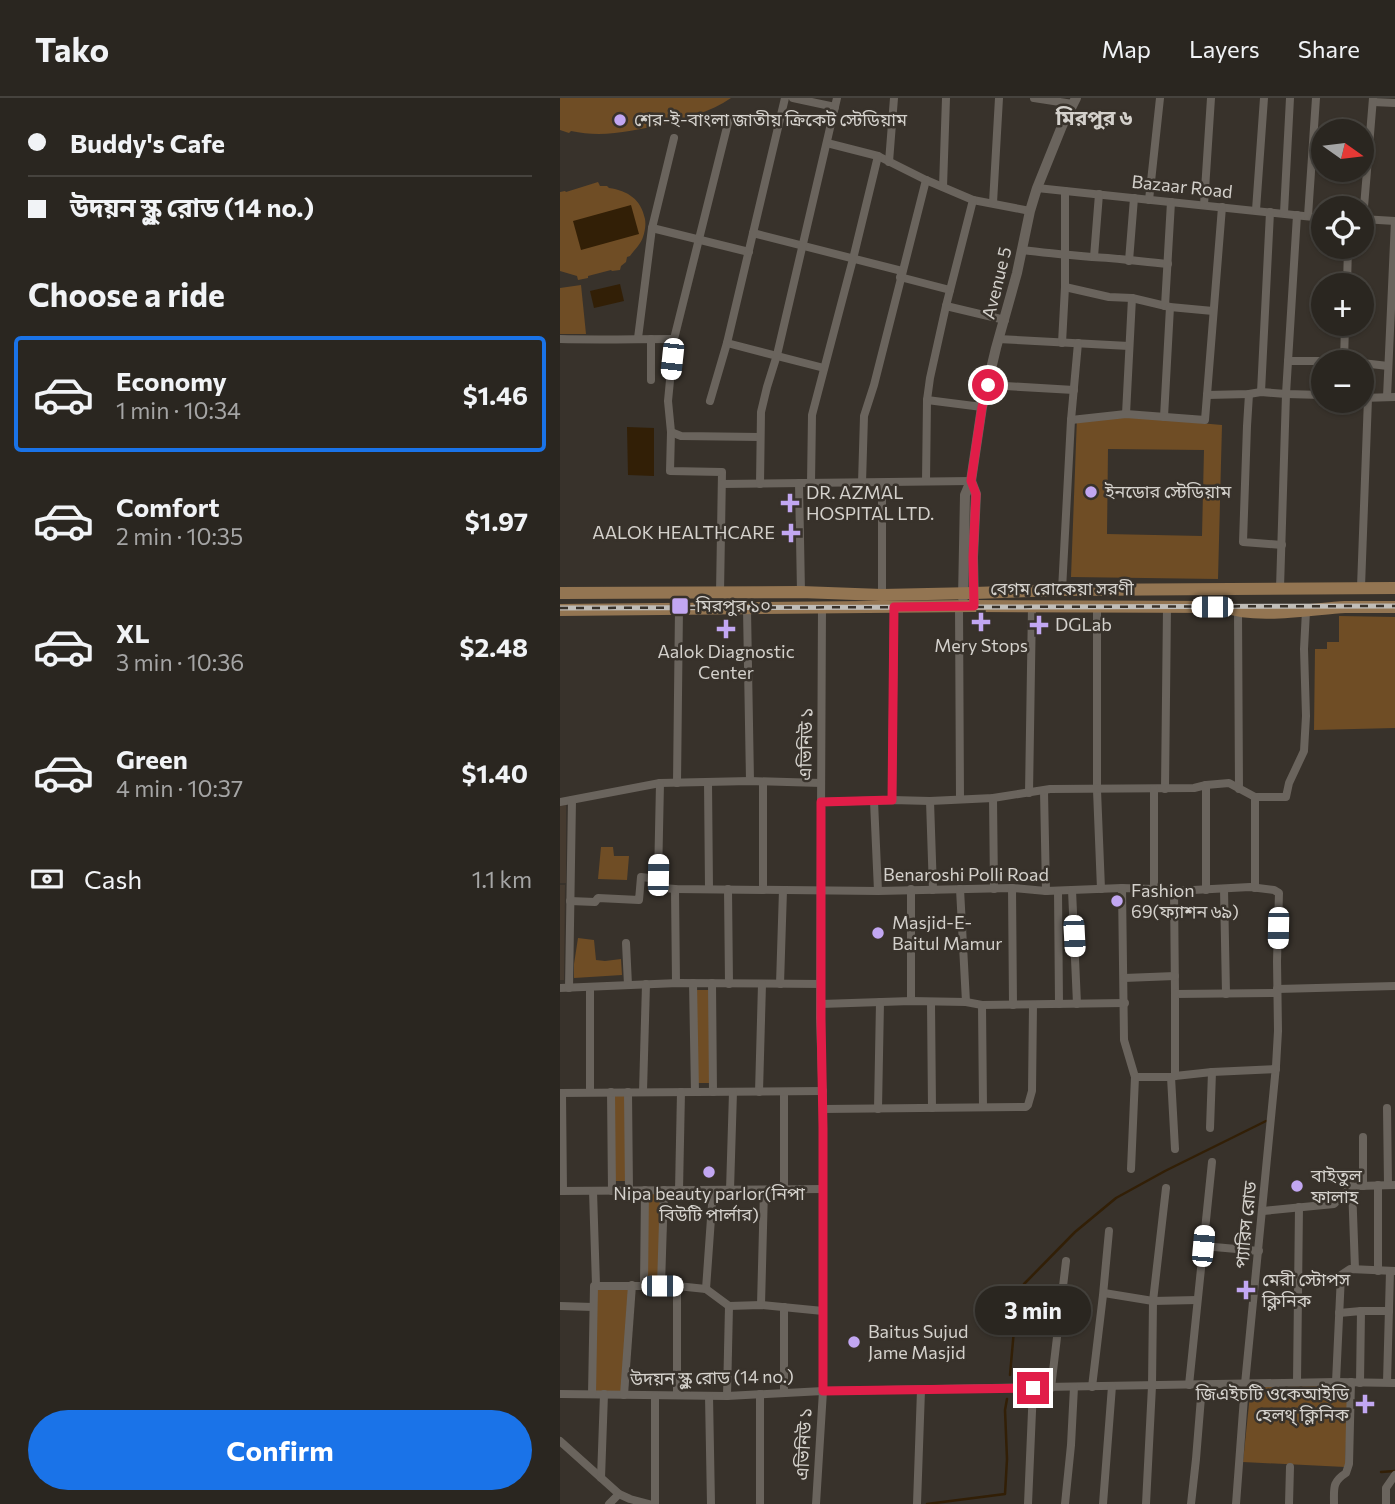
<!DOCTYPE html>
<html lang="en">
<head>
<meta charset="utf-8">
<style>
	:root { --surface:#2a2620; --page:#36322d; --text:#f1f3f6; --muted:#a5a5a5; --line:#46433e; --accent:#1a73e8 }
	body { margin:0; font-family:Commissioner,"Noto Sans Bengali",sans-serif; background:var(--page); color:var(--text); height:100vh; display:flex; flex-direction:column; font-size:26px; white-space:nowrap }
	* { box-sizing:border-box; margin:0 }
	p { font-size:23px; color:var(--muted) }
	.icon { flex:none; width:38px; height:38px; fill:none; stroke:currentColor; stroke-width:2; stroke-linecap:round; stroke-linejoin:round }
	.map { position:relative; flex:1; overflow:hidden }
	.details { display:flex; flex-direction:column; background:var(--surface); width:560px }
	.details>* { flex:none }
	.guide { display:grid; align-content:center; height:154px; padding:0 28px; background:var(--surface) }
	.needle { width:46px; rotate:104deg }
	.controls { position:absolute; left:751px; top:21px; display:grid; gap:14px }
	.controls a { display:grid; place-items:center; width:63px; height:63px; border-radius:50%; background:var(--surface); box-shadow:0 2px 5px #0004,0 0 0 2px var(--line); font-size:35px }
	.end { position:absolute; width:32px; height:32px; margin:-16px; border:9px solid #e11d48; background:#fff; box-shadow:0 0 0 4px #fff }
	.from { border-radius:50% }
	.bubble { position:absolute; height:49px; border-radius:24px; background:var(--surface); box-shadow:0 2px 5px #0004,0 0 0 2px var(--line); font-size:23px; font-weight:700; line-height:49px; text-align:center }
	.car { position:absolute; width:21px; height:42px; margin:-21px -10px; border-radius:9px; box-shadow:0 0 5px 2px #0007; background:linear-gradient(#fff 24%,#345 0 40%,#fff 0 76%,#345 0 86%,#fff 0) }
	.guide b { display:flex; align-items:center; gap:24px; height:66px; font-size:26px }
	.guide b+b { border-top:2px solid var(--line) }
	.guide i { width:18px; height:18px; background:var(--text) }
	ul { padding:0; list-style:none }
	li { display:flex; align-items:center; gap:21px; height:116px; margin:0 14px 10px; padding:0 14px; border:4px solid transparent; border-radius:7px }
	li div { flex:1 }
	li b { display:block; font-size:26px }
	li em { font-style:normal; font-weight:700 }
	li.selected { border-color:var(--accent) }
	li>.icon { width:63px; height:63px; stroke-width:1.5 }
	h2 { padding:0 28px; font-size:32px; line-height:84px }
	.pay { display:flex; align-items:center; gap:18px; height:77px; padding:0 28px; font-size:26px }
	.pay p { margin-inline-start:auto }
	.action { display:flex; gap:14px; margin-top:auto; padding:14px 28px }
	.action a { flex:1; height:80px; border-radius:42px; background:var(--accent); color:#fff; font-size:28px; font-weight:700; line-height:80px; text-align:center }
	header { display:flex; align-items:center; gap:42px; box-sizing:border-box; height:98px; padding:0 35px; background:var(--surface); border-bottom:2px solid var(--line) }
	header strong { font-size:33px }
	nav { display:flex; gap:38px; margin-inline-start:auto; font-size:24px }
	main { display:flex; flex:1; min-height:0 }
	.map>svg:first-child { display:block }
	.built { fill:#453a2f }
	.green { fill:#6f4d25; fill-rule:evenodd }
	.water { fill:#321f06 }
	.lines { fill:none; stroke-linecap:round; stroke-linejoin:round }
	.stream { stroke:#321f06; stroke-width:2.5 }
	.minor { stroke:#6a645d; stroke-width:8 }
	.tertiary { stroke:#6a645d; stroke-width:10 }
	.primary { stroke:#937552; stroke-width:12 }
	.rail-casing { stroke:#c0bdb8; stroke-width:5 }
	.rail { stroke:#38322b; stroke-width:2.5; stroke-dasharray:8; stroke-linecap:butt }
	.route { stroke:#e11d48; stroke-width:9 }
	.poi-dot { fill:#c2a7f2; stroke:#38322b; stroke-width:2.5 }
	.labels { text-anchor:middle; stroke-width:5; stroke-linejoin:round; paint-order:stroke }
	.poi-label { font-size:18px; fill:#d4d1cc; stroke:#38322b; text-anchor:start }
	.street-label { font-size:18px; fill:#d4d1cc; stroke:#38322b }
	.quarter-label { font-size:21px; font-weight:bold; fill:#d4d1cc; stroke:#38322b }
</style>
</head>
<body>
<header>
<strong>Tako</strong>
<nav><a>Map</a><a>Layers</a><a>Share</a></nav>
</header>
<main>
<section class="details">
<div class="guide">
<b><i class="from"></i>Buddy's Cafe</b>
<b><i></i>উদয়ন স্কুল রোড (14 no.)</b>
</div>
<h2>Choose a ride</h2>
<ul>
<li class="selected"><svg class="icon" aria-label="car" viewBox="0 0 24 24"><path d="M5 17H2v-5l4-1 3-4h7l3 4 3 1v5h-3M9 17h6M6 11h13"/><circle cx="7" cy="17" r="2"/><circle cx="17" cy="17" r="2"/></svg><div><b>Economy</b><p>1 min · 10:34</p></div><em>$1.46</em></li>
<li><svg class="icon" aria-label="car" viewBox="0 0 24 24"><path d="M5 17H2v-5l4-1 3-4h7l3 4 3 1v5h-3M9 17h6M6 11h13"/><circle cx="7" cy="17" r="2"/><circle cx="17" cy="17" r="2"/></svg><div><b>Comfort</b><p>2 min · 10:35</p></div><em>$1.97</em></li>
<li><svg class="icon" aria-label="car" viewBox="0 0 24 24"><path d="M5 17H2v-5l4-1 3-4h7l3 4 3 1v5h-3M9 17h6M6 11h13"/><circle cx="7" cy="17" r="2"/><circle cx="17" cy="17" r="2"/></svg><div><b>XL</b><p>3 min · 10:36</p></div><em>$2.48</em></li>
<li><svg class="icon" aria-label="car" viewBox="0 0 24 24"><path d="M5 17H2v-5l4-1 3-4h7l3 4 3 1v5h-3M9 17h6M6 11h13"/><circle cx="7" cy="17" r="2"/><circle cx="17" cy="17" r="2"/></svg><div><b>Green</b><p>4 min · 10:37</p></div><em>$1.40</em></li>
</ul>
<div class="pay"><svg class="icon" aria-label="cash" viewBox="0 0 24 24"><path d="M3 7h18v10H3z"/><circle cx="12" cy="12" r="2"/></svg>Cash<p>1.1 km</p></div>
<div class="action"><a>Confirm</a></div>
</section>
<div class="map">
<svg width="835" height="1406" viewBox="0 0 835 1406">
	<rect width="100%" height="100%" fill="#38322b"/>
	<g class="built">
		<polygon points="6,707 6,785 0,785 0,708"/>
		<polygon points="0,787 5,787 4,882 0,882"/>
	</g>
	<g class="green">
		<path d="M 0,0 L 171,0 C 150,14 128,20 104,26 C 72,33 43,40 11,33 L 9,35 L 0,32 Z"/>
		<path d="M 38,84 L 40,88 L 47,88 L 49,90 C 68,93 81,101 85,121 C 86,127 85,133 83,139 C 81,146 74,152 70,158 L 67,159 L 66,164 L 61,168 L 60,172 L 52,173 L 51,172 L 28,178 L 28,180 L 18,182 L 17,178 L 0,173 L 0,94 L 5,93 L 6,94 Z"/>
		<polygon points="21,187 26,236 0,236 0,190"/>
		<path d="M 517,319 L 583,320 L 662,327 L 658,481 L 511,479 ZM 548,351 L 644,352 L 642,438 L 547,436 Z"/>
		<polygon points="779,518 835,519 835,630 754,632 755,551 767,551 767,544 779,544"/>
		<polygon points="41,749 53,749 54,758 69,758 67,782 38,781"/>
		<polygon points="18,840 34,842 36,862 45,863 61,861 62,877 14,880 14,866"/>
		<polygon points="135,892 149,892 151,985 137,985"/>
		<polygon points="53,998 66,998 67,1083 54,1083"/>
		<polygon points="87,1096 102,1096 100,1182 86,1182"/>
		<polygon points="70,1189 62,1299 35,1299 36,1190"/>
		<polygon points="691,1287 784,1288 788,1293 785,1369 683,1364"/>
	</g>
	<g class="water">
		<polygon points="71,107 79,136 21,152 13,123"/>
		<polygon points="60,186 64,203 34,210 30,193"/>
		<polygon points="67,329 94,330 94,378 68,377"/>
	</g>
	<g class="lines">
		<g class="stream">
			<polyline points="450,1277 456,1209 464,1186 515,1134 556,1100 605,1073 706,1023"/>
			<polyline points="821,1374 835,1373"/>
			<polyline points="367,1406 445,1396 447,1361 445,1312 447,1301"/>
		</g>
		<g class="minor">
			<polyline points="233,0 275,9"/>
			<polyline points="474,0 513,6"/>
			<polyline points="813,4 835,5"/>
			<polyline points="169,21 114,241 108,303 111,334 121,338 200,339"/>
			<polyline points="267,45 318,58 366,82 413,102 470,113"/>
			<polyline points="329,64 334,0"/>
			<polyline points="383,89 386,0"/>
			<polyline points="477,90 763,120"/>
			<polyline points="589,102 600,0"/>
			<polyline points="433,105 439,0"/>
			<polyline points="644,107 651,0"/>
			<polyline points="696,112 704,0"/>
			<polyline points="724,115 730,0"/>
			<polyline points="748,118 756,0"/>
			<polyline points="802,121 835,123"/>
			<polyline points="803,121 813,0"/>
			<polyline points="92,130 189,154"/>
			<polyline points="193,135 342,173"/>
			<path d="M 462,152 C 486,155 509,157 532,159 C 558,160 583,164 608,166"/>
			<polyline points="534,159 539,96"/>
			<polyline points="569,163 574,100"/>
			<polyline points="340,179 390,192"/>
			<polyline points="787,187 788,149"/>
			<polyline points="505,189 549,199 572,200 610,209 653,213"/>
			<polyline points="386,208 445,222"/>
			<polyline points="605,208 611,104"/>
			<polyline points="78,240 92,130 114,40"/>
			<path d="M 0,241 C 38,242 76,241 114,241"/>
			<polyline points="438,241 569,248"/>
			<polyline points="167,245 264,270"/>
			<polyline points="502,245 505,189 505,93"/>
			<polyline points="728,263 784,263 796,264"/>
			<polyline points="784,264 785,226"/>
			<polyline points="802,265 828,268"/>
			<polyline points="91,282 91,241"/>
			<polyline points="428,287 514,292"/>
			<polyline points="701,294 710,114"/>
			<polyline points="689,296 687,328 683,444 722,447"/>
			<polyline points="647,297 689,296 701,294 726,296 763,297"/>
			<polyline points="827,299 835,123"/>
			<polyline points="802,300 835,299"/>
			<polyline points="367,302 422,309"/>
			<polyline points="150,303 167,245 225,0"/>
			<polyline points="566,316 572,200"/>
			<polyline points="604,319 610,209"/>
			<polyline points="511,322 566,316 645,322 662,109"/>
			<polyline points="111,334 110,373 162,374 160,495"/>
			<polyline points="366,383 367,302 370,280 386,208 413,102"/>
			<polyline points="239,385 241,494"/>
			<polyline points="251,385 252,317 293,161 318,58"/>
			<polyline points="302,385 304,318 314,287 366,82"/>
			<polyline points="322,385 322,497"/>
			<polyline points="162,386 411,383"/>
			<polyline points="200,386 201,314 207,289 217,257 277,0"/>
			<polyline points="801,489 808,300"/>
			<polyline points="720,490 726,296 737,117"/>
			<polyline points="502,492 511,322 518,245"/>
			<polyline points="399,508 400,701"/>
			<polyline points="537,508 537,692 541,791"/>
			<polyline points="187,511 190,683"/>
			<polyline points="678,514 679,691"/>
			<polyline points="148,684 149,791"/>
			<polyline points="203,684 203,792"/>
			<polyline points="117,685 119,510"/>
			<polyline points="605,691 607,509"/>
			<polyline points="484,693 486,793"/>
			<polyline points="469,695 472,508"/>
			<polyline points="433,700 434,791"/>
			<polyline points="332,702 334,509"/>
			<polyline points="314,703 318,793"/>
			<polyline points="370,703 373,792"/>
			<polyline points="0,704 100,685 190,683 261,685"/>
			<polyline points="261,704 332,702 370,703 433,700 490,691 634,690 646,687 669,685 695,699 726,699 729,685 744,653 746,618 744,551 746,513"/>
			<polyline points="98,781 104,790 115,791 318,793 452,790 486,793 562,790 594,791 614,793 690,789 714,792 719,795 717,863 718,933 716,968 685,1286 676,1406"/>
			<polyline points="98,781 100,685"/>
			<polyline points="452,790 453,907"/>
			<polyline points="562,790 564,942 575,979 611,979"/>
			<polyline points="695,790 695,699"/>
			<polyline points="115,791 116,885"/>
			<polyline points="168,791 169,886"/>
			<polyline points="400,791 406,904"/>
			<polyline points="594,791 594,691"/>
			<polyline points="664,791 666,896"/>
			<polyline points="512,792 517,906"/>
			<polyline points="646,792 646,687"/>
			<polyline points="498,793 499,906"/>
			<polyline points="614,793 615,896"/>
			<polyline points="10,803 35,804 38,800 79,802 81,779 98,781"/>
			<polyline points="66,845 68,887"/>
			<polyline points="564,880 615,878"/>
			<polyline points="133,885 135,994"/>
			<polyline points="152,885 153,994"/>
			<polyline points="220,886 223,792"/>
			<polyline points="30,889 30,994"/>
			<polyline points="0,890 118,885 261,886"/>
			<polyline points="9,890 12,702"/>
			<polyline points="717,891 835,888"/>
			<polyline points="351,903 351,791"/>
			<polyline points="371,905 372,1010"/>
			<polyline points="261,906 351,903 406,904 422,907 565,905"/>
			<polyline points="422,907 423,1009"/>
			<polyline points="615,978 652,974 716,971"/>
			<polyline points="51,994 52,1093"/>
			<polyline points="68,994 69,1093"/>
			<polyline points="83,994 86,886"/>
			<polyline points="199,994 202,886"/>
			<polyline points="224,994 224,1091"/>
			<polyline points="0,995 263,993"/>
			<polyline points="2,995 3,1093"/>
			<polyline points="827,1010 828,1087"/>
			<polyline points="263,1011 466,1009 468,1007 472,993 473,907"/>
			<polyline points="318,1011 320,904"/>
			<polyline points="650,1030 652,974"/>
			<polyline points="615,1051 611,979 615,978 615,896 717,895"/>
			<polyline points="571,1071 575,979"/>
			<polyline points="818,1087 818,1173"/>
			<polyline points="792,1088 795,1171"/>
			<polyline points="798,1088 835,1087"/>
			<polyline points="803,1088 803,1039"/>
			<polyline points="119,1092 121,994"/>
			<polyline points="170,1092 173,994"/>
			<polyline points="0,1093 263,1091"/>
			<polyline points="33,1093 36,1187"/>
			<polyline points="703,1113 774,1106 792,1088"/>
			<polyline points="643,1148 699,1153"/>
			<polyline points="84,1188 85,1092"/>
			<polyline points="101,1188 104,1092"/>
			<polyline points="117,1188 117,1296"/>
			<polyline points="146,1191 153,1092"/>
			<polyline points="544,1195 593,1203 637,1202"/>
			<polyline points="201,1207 204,1092"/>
			<polyline points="0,1208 33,1209"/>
			<polyline points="224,1209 224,1295"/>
			<polyline points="801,1213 829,1213"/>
			<polyline points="779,1215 801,1213 800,1285"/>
			<polyline points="737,1284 739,1109"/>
			<polyline points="776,1284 781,1177 790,1171 835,1173"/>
			<polyline points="827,1284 830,1173"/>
			<polyline points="629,1287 652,1064"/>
			<polyline points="532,1289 543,1197 549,1133"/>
			<polyline points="491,1290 506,1163"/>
			<polyline points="0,1296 167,1298 263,1293 776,1284 835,1285"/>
			<polyline points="32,1296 34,1188 117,1188 146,1191 169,1208 201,1207 263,1213"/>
			<polyline points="200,1296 200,1406"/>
			<polyline points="64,1297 72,1187"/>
			<polyline points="149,1298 151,1406"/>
			<polyline points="167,1298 169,1208"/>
			<polyline points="0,1343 59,1396 70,1401 89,1406"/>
			<polyline points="41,1380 44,1296"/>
			<polyline points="49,1406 59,1396"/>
			<polyline points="95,1406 95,1298"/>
			<polyline points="256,1406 263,1293 263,1011 260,920 262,509"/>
			<polyline points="357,1406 361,1292"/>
			<polyline points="468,1406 473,1290"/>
			<polyline points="505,1406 511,1347 514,1289"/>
			<polyline points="543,1406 552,1288"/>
			<polyline points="586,1406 592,1288 593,1203 606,1090"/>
			<polyline points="631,1406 636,1361 642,1287"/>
			<polyline points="729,1406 730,1369"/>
			<path d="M 774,1406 C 774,1390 772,1384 786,1375 L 789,1366 L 791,1284"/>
			<polyline points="826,1406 826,1390 835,1377"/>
		</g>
		<g class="tertiary">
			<polyline points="411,383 416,396 413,459 414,508"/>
			<polyline points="403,500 405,397 411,383 422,309 436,250 457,175 470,113 477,90 502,28 516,0"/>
		</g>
		<g class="primary">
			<polyline points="0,495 241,494 322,497 414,495 502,492 835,490"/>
			<path d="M 0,512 L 414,508 L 665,509 C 696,521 751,511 785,509 C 802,509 818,509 835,509"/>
		</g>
		<g class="rail-casing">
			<polyline id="rail" points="0,510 835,508"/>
		</g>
		<use href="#rail" class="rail"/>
	</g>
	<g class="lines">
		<polyline class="route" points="428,287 422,309 411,383 416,396 413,459 414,508 334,509 332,702 261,704 261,920 263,1030 263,1293 473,1290"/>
	</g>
	<g class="poi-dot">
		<circle cx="60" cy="22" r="7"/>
		<circle cx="531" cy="394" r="7"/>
		<path d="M226.5 394.5h7v7h7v7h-7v7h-7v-7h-7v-7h7z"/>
		<path d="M227.5 424.5h7v7h7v7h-7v7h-7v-7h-7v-7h7z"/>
		<rect x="111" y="499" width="18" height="18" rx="3.5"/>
		<path d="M417.5 513.5h7v7h7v7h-7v7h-7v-7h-7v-7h7z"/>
		<path d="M475.5 516.5h7v7h7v7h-7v7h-7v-7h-7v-7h7z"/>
		<path d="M162.5 520.5h7v7h7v7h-7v7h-7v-7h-7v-7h7z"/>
		<circle cx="557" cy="803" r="7"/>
		<circle cx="318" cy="835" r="7"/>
		<circle cx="149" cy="1074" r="7"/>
		<circle cx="737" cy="1088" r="7"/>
		<path d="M682.5 1181.5h7v7h7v7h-7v7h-7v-7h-7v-7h7z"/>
		<circle cx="294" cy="1244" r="7"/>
		<path d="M801.5 1295.5h7v7h7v7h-7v7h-7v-7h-7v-7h7z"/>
	</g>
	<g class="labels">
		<g class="poi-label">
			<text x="74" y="28">শের-ই-বাংলা জাতীয় ক্রিকেট স্টেডিয়াম</text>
			<text x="545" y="400">ইনডোর স্টেডিয়াম</text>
			<text x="246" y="401">DR. AZMAL<tspan x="246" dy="21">HOSPITAL LTD.</tspan></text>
			<text x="215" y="441" text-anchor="end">AALOK HEALTHCARE</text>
			<text x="136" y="514">মিরপুর ১০</text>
			<text x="495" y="533">DGLab</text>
			<text x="421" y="554" text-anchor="middle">Mery Stops</text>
			<text x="166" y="560" text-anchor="middle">Aalok Diagnostic<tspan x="166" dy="21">Center</tspan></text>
			<text x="571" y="799">Fashion<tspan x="571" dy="21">69(ফ্যাশন ৬৯)</tspan></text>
			<text x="332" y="831">Masjid-E-<tspan x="332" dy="21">Baitul Mamur</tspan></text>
			<text x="751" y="1084">বাইতুল<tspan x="751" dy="21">ফালাহ</tspan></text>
			<text x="149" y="1102" text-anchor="middle">Nipa beauty parlor(নিপা<tspan x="149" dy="21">বিউটি পার্লার)</tspan></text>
			<text x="702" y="1188">মেরী স্টোপস<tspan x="702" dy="21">ক্লিনিক</tspan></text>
			<text x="308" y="1240">Baitus Sujud<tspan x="308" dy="21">Jame Masjid</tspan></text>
			<text x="789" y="1302" text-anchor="end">জিএইচটি ওকেআইডি<tspan x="789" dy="21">হেলথ্ ক্লিনিক</tspan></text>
		</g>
		<g class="street-label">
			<text transform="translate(622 89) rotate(6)" y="6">Bazaar Road</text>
			<text transform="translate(437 185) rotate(-76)" y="6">Avenue 5</text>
			<text x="502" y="497">বেগম রোকেয়া সরণী</text>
			<text transform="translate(246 646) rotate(-89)" y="6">এভিনিউ ১</text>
			<text x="406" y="783">Benaroshi Polli Road</text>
			<text transform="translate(686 1127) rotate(-84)" y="6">প্যারিস রোড</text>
			<text transform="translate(152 1280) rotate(-1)" y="6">উদয়ন স্কুল রোড (14 no.)</text>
			<text transform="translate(244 1346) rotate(-87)" y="6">এভিনিউ ১</text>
		</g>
		<g class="quarter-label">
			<text x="534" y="27">মিরপুর ৬</text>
		</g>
	</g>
</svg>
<div class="controls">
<a><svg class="needle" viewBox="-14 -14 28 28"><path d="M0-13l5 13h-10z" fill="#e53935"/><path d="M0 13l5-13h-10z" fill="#a5a5a5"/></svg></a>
<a><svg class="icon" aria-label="locate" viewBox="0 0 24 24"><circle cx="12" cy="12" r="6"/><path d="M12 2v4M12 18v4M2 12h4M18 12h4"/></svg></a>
<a>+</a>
<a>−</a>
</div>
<i class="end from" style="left:428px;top:287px"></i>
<i class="end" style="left:473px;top:1290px"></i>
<div class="bubble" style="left:415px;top:1188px;width:116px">3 min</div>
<i class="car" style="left:112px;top:261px;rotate:186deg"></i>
<i class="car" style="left:652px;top:509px;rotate:270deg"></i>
<i class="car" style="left:98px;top:777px;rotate:1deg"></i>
<i class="car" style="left:718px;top:830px;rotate:181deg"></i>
<i class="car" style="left:514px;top:838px;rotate:177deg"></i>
<i class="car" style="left:643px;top:1148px;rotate:5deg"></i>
<i class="car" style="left:102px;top:1188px;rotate:90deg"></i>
</div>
</main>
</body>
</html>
